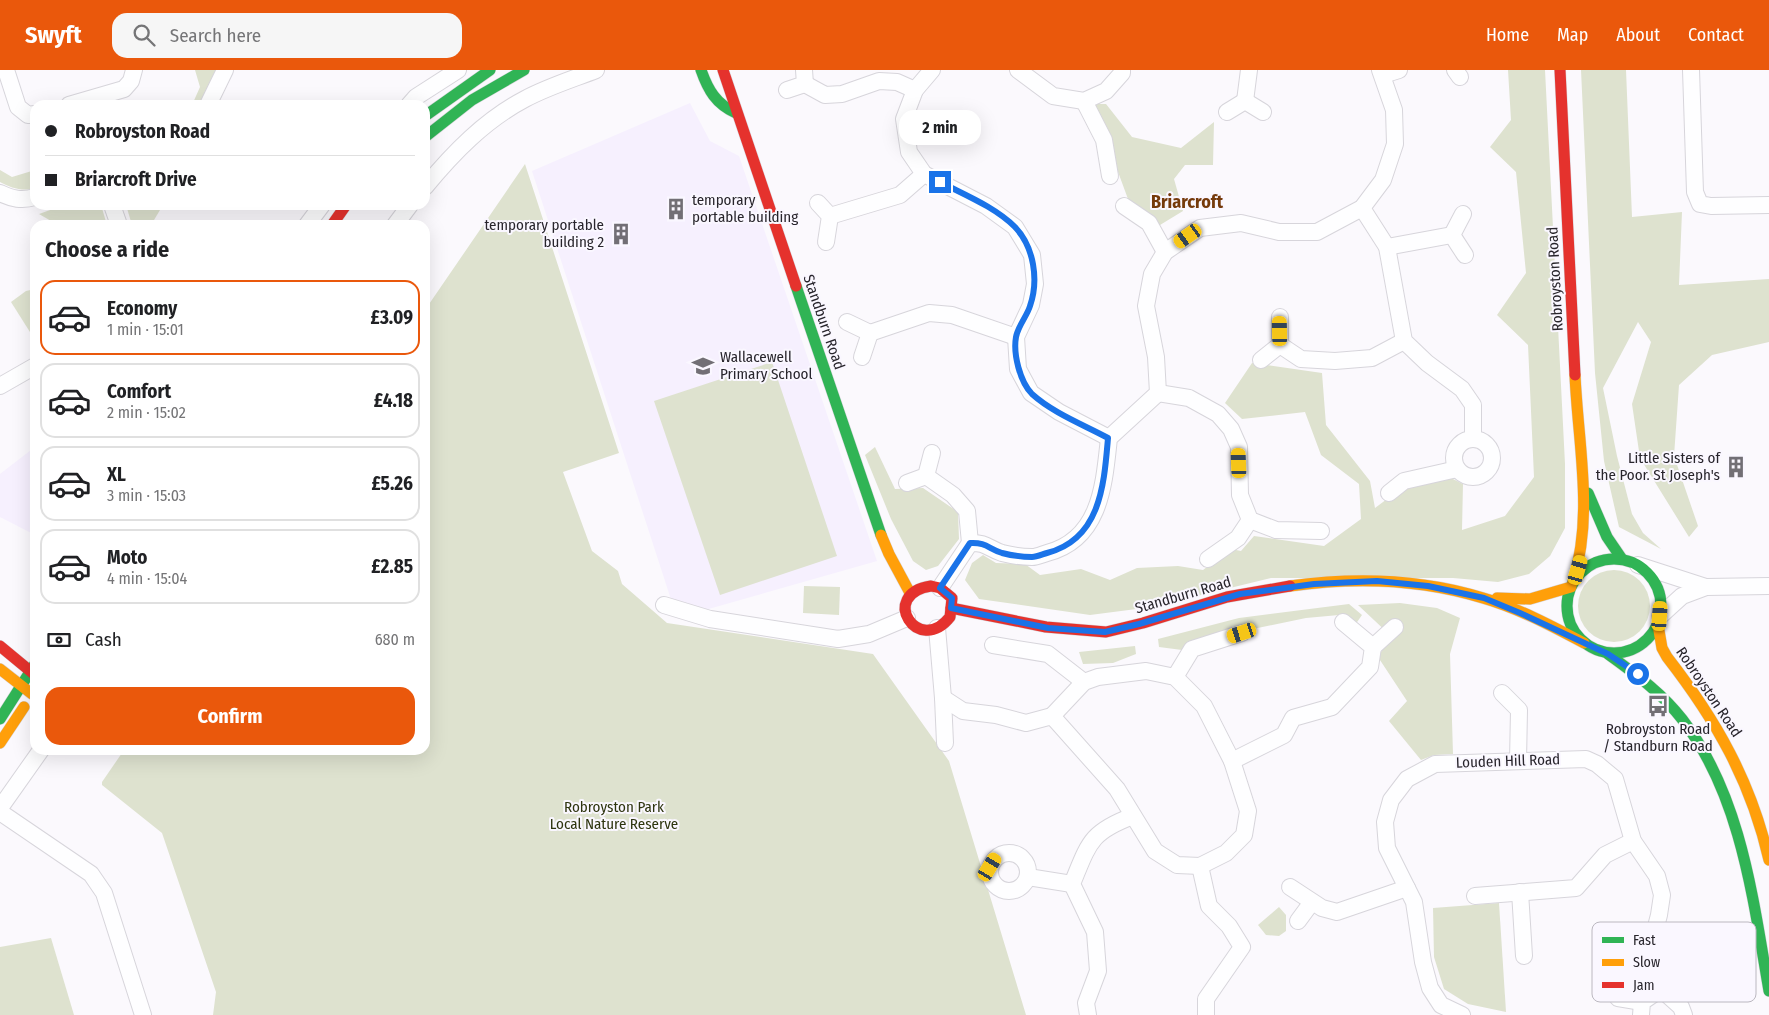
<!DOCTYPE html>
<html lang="en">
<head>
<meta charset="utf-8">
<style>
	:root { --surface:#fff; --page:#f6f6f6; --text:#202124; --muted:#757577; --line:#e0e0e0; --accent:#ea580c }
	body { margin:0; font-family:"Fira Sans Condensed",sans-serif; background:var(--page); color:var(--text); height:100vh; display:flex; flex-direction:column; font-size:19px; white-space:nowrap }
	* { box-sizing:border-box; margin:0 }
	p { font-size:16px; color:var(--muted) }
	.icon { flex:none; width:28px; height:28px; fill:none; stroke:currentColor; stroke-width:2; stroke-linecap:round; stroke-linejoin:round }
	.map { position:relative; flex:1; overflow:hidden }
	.sheet { position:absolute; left:30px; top:150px; width:400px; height:535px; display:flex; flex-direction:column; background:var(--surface); border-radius:15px; box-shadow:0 5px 20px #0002 }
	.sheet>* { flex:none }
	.hud { position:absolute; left:30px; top:30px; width:400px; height:110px; border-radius:15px; box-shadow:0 5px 20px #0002; display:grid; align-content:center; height:110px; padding:0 15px; background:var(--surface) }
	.end { position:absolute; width:22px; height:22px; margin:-11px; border:6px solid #1a73e8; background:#fff; box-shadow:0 0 0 2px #fff }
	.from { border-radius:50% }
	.bubble { position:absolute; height:35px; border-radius:15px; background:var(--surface); box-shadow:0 5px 20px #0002; font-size:16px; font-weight:700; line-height:35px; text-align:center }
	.car { position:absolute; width:15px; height:30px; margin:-15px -8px; border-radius:6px; box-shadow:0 0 4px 1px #0007; background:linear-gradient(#f5c518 24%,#345 0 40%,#f5c518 0 76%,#345 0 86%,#f5c518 0) }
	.hud b { display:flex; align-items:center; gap:18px; height:48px; font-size:19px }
	.hud b+b { border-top:1px solid var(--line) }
	.hud i { width:12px; height:12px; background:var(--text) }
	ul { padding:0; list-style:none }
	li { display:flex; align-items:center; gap:15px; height:75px; margin:0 10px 8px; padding:0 5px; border:2px solid var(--line); border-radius:15px }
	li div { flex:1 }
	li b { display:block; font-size:19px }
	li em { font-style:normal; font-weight:700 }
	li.current { border-color:var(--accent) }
	li>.icon { width:45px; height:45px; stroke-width:1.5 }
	h2 { padding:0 15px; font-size:22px; line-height:60px }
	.pay { display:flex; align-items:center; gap:12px; height:55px; padding:0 15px; font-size:19px }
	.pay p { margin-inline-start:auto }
	.action { display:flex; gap:10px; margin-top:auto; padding:10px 15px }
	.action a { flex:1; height:58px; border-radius:15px; background:var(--accent); color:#fff; font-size:20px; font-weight:700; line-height:58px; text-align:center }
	header { display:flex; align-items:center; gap:30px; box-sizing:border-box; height:70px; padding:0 25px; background:var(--accent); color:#fff }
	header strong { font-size:24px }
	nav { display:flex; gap:28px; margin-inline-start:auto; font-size:18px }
	.search { width:350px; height:45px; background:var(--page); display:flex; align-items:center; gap:12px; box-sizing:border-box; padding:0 18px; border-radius:15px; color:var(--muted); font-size:19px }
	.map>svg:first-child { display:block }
	.built { fill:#f6f0fe }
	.green { fill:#dee2cf }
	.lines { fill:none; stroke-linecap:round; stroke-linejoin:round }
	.street-casing { stroke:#d7d5db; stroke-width:18 }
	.fast-casing { stroke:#d7d5db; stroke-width:12 }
	.slow-casing { stroke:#d7d5db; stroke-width:12 }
	.jam-casing { stroke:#d7d5db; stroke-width:12 }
	.street { stroke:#fefeff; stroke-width:16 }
	.fast { stroke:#30b455; stroke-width:11 }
	.slow { stroke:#ff9f0a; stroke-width:11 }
	.jam { stroke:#e5322d; stroke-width:11 }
	.route { stroke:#1a73e8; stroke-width:6 }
	.labels { text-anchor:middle; stroke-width:4; stroke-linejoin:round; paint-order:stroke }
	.poi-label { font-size:15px; fill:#28252c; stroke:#faf7ff; text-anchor:start }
	.street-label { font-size:15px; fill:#28252c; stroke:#faf7ff }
	.park-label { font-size:15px; fill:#2e350f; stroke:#faf7ff }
	.quarter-label { font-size:18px; font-weight:bold; fill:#753a0b; stroke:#faf7ff }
	.key { fill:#faf7ff; stroke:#bbb8c0; stroke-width:1 }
	.key-label { font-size:14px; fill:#28252c }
</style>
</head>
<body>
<header>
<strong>Swyft</strong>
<div class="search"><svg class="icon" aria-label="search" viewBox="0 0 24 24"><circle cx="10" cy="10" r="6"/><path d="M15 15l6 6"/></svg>Search here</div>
<nav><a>Home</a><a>Map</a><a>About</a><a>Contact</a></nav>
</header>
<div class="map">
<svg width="1769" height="945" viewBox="0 0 1769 945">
	<rect width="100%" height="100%" fill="#fbf9fd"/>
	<g class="built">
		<polygon points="690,33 710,71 739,86 877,491 677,548 532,101"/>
		<polygon points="35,377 35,465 0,447 0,404"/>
	</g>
	<g class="green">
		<polygon points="195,0 217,0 200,35 192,35 200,17"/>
		<polygon points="1508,0 1545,0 1565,394 1565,458 1550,486 1529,504 1498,512 1453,508 1271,508 1152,537 1090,545 979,529 965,510 972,493 983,485 996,493 1025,494 1040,505 1081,499 1110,510 1137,498 1178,496 1203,500 1231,479 1241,481 1254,466 1324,476 1361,449 1359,414 1321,385 1305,342 1242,349 1225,333 1252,293 1322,303 1326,355 1370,411 1375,438 1407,414 1447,406 1463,414 1462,460 1505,446 1534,407 1528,275 1497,245 1526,203 1516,102 1490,77 1511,50"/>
		<polygon points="1581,0 1626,0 1632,147 1682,142 1679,215 1769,209 1769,272 1712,285 1679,315 1674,386 1698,456 1689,467 1640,388 1632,334 1651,272 1638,252 1603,318 1617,386 1632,444 1643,463 1661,479 1619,457 1604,391 1595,303"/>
		<polygon points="1093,34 1106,34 1132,67 1181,78 1214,52 1213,95 1185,95 1174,109 1183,141 1160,155 1128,129"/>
		<polygon points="525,94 619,383 563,402 592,481 618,501 622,514 667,553 873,584 949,691 1026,945 213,945 216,922 162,763 102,715 102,712 124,680 425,680 425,240"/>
		<path d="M 0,100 L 12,107 L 35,100 L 35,118 C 23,122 11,118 0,112 Z"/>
		<polygon points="64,135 101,135 107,155 58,155 39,144"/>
		<polygon points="126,135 163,135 151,155 132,155"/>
		<polygon points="35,219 35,270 11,232 26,221"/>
		<polygon points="772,292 837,486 720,525 654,331"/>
		<polygon points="875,377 895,419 923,418 958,442 959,469 938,496 926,500 913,491 891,449 865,385"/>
		<circle cx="1614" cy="536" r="36"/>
		<polygon points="804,516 840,517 839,545 803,543"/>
		<polygon points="1400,533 1437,538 1460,548 1450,584 1453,684 1434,685 1421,690 1389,651 1407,631 1378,587 1391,566 1358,535"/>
		<polygon points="1349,534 1362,545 1355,555 1339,545 1306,548 1248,560 1234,556 1182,580 1159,577 1158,569 1239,548"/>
		<polygon points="1135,576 1136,584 1113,593 1083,594 1079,582"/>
		<polygon points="1499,833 1506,942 1468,934 1444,919 1434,887 1433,838"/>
		<polygon points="1279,837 1286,845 1286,861 1279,866 1266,865 1258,855"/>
		<polygon points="51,868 74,945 0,945 0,877"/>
	</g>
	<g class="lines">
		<g class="street-casing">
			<g id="street">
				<polyline points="6,0 18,37 28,45 35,44"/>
				<polyline points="932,0 915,20 904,49 909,82 924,104 986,136 1015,157 1032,185 1035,214 1031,235 1016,267 1018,299 1031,323 1059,342 1109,368"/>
				<polyline points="1018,0 1053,26 1084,31 1106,21 1122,3 1122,0"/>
				<polyline points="1455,0 1460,7"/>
				<polyline points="1691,0 1695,122 1700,134 1711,136 1769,135"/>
				<polyline points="1383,5 1399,0"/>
				<polyline points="805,14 825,25 842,24 879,11 897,12 915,20"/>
				<polyline points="787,20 805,14 804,0"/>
				<polyline points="1084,31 1104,70 1110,106"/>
				<polyline points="1245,31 1249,0"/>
				<polyline points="69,35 124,19 131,11 134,0"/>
				<polyline points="208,35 225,0"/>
				<polyline points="409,35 416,27 458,0"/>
				<polyline points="1227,42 1245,31 1263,42"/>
				<path d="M 425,117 C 453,83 485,50 525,29 C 547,17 573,9 596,0"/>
				<path d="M 0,123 C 12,129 22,131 35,127"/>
				<polyline points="818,133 830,146 826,172"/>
				<polyline points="112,135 119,155"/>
				<polyline points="1124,136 1149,153 1165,182"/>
				<polyline points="1362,138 1387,177 1404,271 1427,293 1462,319 1473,335 1473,369"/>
				<polyline points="1463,144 1452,165 1465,185"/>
				<polyline points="830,146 900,125 924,104"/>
				<polyline points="307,155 322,135"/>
				<polyline points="395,155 410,135"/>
				<polyline points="1387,177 1452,165"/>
				<polyline points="847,252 870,263 862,287"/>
				<polyline points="870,263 929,243 952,245 1016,267"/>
				<polyline points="1280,275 1301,289 1335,291 1372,288 1404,271"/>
				<polyline points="1261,290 1280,275 1280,247"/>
				<polyline points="0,316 35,296"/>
				<polyline points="1158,323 1189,328 1218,344 1231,359 1239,377 1240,425 1250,450 1276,460 1321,461"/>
				<circle cx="1473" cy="388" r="19"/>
				<polyline points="926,406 953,425 967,441 970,473"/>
				<polyline points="907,413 926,406 932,383"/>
				<polyline points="1389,423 1404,411 1457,399"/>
				<polyline points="1208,489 1238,468 1250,450"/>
				<polyline points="1638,495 1706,517"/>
				<path d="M 940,518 L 970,473 C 986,472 989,479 1002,483 C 1010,485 1024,487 1032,487 C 1037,487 1043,484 1047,483 C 1101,469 1104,414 1109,368 L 1158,323 L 1156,287 L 1146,236 L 1152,204 L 1165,182 L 1200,158 L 1241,153 L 1279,162 L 1317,162 L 1362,138 L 1383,110 L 1395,74 L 1394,40 L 1380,0"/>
				<polyline points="664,535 710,549 838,569 869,564 907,548"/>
				<polyline points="1660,546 1682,526 1706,517 1769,516"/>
				<polyline points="937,558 943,628 945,673"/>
				<polyline points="993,575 1048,584 1084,612"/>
				<polyline points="1373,577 1395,557"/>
				<polyline points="1175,607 1192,579 1242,563"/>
				<polyline points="1502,623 1519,640 1518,691"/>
				<polyline points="943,628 963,641 996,645 1026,653 1052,646 1117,719 1155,781 1177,795 1200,796"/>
				<polyline points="1052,646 1084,612 1098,607 1146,601 1175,607 1204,636 1232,691 1248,741 1244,765 1226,783 1200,796"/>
				<polyline points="1232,691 1284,665 1293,648 1332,637 1370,597 1373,577 1343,552"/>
				<polyline points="0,738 41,680"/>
				<polyline points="0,742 91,804 104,823 143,945"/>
				<circle cx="1009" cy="802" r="19"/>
				<polyline points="1200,796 1209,836 1229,856 1242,877 1206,929 1206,945"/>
				<polyline points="1028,807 1072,814"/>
				<polyline points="1290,817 1322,838 1337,842 1407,818"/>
				<polyline points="1520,822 1524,886"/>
				<polyline points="1475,826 1576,818 1605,785 1633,771"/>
				<polyline points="1298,851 1312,832"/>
				<polyline points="1618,928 1642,932"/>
				<path d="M 1088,945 L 1086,933 L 1098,901 L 1095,862 L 1072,814 C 1089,773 1090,762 1133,746"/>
				<polyline points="1462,945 1441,935 1430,918 1423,892 1414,832 1387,778 1385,752 1391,730 1407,709 1435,694 1586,689 1597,694 1615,709 1633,771 1657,806 1662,825 1659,845 1652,872 1652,889 1661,919 1681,937 1684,945"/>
				<polyline points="1641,945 1642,932 1661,919"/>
			</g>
		</g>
		<g class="fast-casing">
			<g id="fast">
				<path d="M 701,0 C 708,20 716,34 736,43"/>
				<polyline points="425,46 490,0"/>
				<polyline points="425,67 472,30 524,0"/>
				<polyline points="796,216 881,465"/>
				<polyline points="1588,423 1607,467 1622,489"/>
				<circle cx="1614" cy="536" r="47"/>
				<path d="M 1608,584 C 1635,604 1661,622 1682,649 C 1741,725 1753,829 1769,921"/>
				<polyline points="0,649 35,594"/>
			</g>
		</g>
		<g class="slow-casing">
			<g id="slow">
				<polyline points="881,465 889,484 910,523"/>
				<path d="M 1573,512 C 1594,444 1578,375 1575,305"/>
				<path d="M 1290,516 C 1354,507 1421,509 1483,528 C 1518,538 1552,556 1584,573"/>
				<polyline points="1497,528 1530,529 1571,517"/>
				<path d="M 1658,555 L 1662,578 L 1667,587 C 1716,650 1751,711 1769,790"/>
				<polyline points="0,599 32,624"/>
				<polyline points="0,673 24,637"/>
			</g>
		</g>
		<g class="jam-casing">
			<g id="jam">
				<polyline points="723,0 796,216"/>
				<polyline points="1560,0 1575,305"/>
				<polyline points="332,155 346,135"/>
				<path d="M 931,516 L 940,518 L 952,528 L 950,547 C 918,587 878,524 931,516 Z"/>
				<polyline points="951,538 1046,557 1106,562 1143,553 1227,527 1290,516"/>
				<polyline points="0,576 35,605"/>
			</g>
		</g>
		<use href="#street" class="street"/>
		<use href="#fast" class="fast"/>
		<use href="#slow" class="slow"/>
		<use href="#jam" class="jam"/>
	</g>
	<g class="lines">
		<path class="route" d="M 940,112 C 965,125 995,137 1015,157 C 1034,177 1039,210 1030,236 C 1027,246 1018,256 1016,267 C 1013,284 1020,312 1032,324 C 1053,343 1084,355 1108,368 C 1104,414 1101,469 1047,483 C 1043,484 1037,487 1032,487 C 1024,487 1010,485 1002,483 C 989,479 986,472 970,473 L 940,518 L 952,528 L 951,538 L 1048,558 L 1105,562 L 1139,554 L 1240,524 L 1314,514 L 1377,511 L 1428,516 L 1484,528 L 1520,543 L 1608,584 L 1638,604"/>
	</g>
	<defs>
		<g id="building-bare" transform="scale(1.725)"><path d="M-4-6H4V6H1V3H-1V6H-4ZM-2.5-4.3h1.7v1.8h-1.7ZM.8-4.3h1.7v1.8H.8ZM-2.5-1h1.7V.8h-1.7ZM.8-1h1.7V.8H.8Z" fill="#726f75" stroke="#faf7ff" stroke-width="2.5" paint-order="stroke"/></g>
		<g id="school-bare" transform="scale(1.725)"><path d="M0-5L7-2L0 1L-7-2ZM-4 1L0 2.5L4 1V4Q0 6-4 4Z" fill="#726f75" stroke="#faf7ff" stroke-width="2.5" paint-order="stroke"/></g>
		<g id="bus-bare" transform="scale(1.725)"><path d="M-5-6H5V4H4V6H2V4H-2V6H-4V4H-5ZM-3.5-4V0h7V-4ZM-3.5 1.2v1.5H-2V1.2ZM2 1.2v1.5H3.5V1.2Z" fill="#726f75" stroke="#faf7ff" stroke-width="2.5" paint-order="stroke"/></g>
	</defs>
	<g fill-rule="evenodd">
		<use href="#building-bare" x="676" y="139"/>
		<use href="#building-bare" x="621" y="164"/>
		<use href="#school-bare" x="703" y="296"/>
		<use href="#building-bare" x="1736" y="397"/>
		<use href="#bus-bare" x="1658" y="636"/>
	</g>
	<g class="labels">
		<g class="poi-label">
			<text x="692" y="135">temporary<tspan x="692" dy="17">portable building</tspan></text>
			<text x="604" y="160" text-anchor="end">temporary portable<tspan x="604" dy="17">building 2</tspan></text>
			<text x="720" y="292">Wallacewell<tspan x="720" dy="17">Primary School</tspan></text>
			<text x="1720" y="393" text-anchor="end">Little Sisters of<tspan x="1720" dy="17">the Poor. St Joseph's</tspan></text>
			<text x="1658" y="664" text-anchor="middle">Robroyston Road<tspan x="1658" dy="17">/ Standburn Road</tspan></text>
		</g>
		<g class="street-label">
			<text transform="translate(1555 209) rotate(-93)" y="5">Robroyston Road</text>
			<text transform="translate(824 252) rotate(71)" y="5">Standburn Road</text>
			<text transform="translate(1183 525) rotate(-16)" y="5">Standburn Road</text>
			<text transform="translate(1709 622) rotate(56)" y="5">Robroyston Road</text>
			<text transform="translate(1508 691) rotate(-2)" y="5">Louden Hill Road</text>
		</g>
		<g class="park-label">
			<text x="614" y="742">Robroyston Park<tspan x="614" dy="17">Local Nature Reserve</tspan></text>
		</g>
		<g class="quarter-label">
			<text x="1187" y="138">Briarcroft</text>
		</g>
	</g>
	<rect x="1592" y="852" width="164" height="80" rx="8" class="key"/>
	<rect x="1602" y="867" width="22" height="6" fill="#30b455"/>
	<rect x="1602" y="889" width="22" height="7" fill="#ff9f0a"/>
	<rect x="1602" y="912" width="22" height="6" fill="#e5322d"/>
	<g class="key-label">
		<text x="1633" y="875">Fast</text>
		<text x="1633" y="897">Slow</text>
		<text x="1633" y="920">Jam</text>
	</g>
</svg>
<i class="end from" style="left:1638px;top:604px"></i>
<i class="end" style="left:940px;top:112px"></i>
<div class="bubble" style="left:899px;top:40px;width:82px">2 min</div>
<i class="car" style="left:1188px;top:166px;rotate:235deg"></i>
<i class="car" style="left:1280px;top:261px;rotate:359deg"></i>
<i class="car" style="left:1239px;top:393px;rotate:358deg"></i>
<i class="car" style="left:1578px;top:500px;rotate:16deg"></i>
<i class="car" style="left:1660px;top:546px;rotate:4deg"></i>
<i class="car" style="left:1242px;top:563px;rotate:252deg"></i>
<i class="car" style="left:990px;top:797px;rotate:31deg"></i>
<div class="hud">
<b><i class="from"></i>Robroyston Road</b>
<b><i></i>Briarcroft Drive</b>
</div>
<section class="sheet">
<h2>Choose a ride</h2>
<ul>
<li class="current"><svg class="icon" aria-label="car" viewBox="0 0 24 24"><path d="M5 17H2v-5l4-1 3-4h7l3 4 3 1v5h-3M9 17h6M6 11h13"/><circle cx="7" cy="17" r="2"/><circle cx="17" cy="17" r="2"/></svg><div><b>Economy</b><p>1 min · 15:01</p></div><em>£3.09</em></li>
<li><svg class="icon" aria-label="car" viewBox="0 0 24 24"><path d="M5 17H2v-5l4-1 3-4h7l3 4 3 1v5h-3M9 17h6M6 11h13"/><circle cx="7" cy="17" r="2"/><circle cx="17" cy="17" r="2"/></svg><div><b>Comfort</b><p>2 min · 15:02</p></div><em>£4.18</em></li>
<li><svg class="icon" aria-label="car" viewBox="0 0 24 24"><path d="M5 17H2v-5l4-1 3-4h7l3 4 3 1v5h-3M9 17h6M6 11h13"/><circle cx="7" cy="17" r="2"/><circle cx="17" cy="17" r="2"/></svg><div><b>XL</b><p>3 min · 15:03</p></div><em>£5.26</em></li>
<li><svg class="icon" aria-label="car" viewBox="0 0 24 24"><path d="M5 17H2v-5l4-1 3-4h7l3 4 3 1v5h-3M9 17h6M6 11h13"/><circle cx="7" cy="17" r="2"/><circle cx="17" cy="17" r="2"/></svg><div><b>Moto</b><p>4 min · 15:04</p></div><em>£2.85</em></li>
</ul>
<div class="pay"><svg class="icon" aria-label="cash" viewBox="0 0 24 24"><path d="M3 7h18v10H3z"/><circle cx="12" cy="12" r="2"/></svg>Cash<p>680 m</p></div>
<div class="action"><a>Confirm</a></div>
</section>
</div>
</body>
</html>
